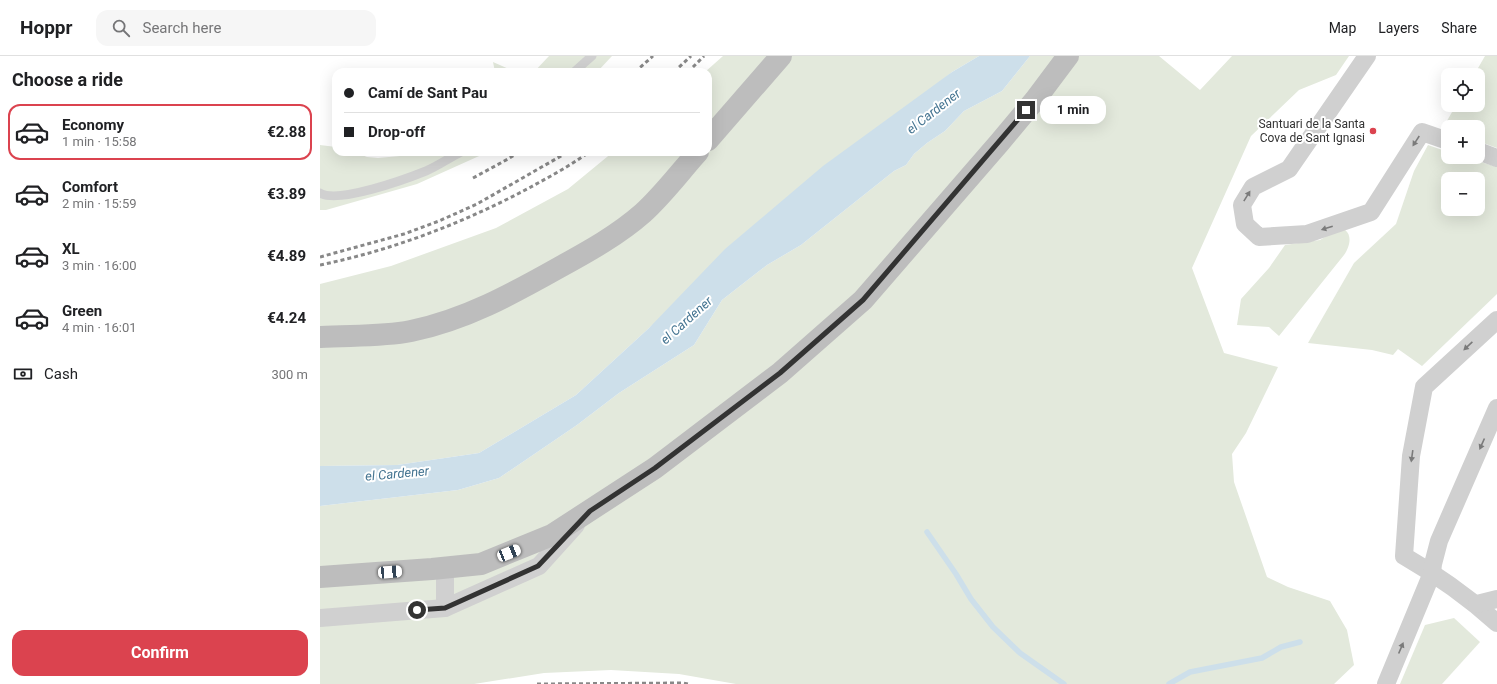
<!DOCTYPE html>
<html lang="en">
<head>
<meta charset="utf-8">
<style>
	:root { --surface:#fff; --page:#f6f6f6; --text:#202124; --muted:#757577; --line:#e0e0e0; --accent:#db434f }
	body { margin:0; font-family:Roboto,sans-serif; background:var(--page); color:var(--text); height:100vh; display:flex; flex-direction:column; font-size:15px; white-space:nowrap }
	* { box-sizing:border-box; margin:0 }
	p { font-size:13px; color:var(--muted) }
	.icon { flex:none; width:22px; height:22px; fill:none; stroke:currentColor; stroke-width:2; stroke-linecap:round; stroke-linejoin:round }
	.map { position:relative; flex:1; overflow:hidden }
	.side { display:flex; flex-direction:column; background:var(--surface); width:320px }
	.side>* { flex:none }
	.banner { position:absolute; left:12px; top:12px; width:380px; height:88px; border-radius:12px; box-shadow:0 4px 16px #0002; display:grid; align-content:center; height:88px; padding:0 12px; background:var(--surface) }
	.controls { position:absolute; left:1121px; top:12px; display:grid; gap:8px }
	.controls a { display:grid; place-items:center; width:44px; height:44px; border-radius:8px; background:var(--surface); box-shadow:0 4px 16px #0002; font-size:20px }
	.end { position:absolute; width:18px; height:18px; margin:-9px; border:5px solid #333; background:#fff; box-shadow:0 0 0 2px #fff }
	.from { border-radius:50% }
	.bubble { position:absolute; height:28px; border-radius:12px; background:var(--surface); box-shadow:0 4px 16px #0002; font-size:13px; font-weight:700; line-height:28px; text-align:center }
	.car { position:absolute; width:12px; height:24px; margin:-12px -6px; border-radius:5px; box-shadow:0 0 3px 1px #0007; background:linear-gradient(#fff 24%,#345 0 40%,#fff 0 76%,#345 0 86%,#fff 0) }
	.banner b { display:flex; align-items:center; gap:14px; height:38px; font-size:15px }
	.banner b+b { border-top:1px solid var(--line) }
	.banner i { width:10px; height:10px; background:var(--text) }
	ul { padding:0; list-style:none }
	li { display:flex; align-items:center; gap:12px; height:56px; margin:0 8px 6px; padding:0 4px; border:2px solid transparent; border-radius:12px }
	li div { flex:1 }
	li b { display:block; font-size:15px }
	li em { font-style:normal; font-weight:700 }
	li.current { border-color:var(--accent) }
	li>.icon { width:36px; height:36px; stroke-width:1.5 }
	h2 { padding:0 12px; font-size:18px; line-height:48px }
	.pay { display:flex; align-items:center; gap:10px; height:44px; padding:0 12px; font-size:15px }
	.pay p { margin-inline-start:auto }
	.cta { display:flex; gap:8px; margin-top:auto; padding:8px 12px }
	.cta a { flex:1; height:46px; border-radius:12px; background:var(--accent); color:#fff; font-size:16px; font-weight:700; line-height:46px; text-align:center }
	header { display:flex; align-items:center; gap:24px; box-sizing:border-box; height:56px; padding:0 20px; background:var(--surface); border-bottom:1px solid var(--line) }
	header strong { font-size:19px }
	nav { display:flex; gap:22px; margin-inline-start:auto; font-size:14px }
	.search { width:280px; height:36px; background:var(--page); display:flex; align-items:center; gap:10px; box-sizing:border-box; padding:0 14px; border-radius:12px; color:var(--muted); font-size:15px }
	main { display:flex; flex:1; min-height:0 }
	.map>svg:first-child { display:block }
	.green { fill:#e3e9dc; fill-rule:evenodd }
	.water { fill:#cddfea }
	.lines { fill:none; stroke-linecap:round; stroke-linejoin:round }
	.stream { stroke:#cddfea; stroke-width:5.5 }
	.lane { stroke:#d0d0d0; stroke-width:9 }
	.street { stroke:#d0d0d0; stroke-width:18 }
	.secondary { stroke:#bdbdbd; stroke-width:22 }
	.rail { stroke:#888; stroke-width:3; stroke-dasharray:4 3; stroke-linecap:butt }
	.oneway { fill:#7a7a7a }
	.route { stroke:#333; stroke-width:5 }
	.poi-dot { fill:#db434f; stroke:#fff; stroke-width:1.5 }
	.labels { text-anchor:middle; stroke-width:4; stroke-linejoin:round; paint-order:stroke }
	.poi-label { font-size:12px; fill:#333; stroke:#fff; text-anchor:end }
	.water-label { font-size:13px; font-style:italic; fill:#447491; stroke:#fff }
</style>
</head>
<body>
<header>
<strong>Hoppr</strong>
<div class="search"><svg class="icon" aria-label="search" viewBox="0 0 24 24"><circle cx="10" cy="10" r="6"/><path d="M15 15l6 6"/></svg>Search here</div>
<nav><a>Map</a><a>Layers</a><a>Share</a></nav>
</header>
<main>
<section class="side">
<h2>Choose a ride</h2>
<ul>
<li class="current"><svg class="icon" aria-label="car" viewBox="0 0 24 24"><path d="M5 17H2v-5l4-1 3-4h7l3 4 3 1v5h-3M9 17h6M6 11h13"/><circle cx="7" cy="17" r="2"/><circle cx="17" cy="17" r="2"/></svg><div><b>Economy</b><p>1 min · 15:58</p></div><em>€2.88</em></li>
<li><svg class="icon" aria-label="car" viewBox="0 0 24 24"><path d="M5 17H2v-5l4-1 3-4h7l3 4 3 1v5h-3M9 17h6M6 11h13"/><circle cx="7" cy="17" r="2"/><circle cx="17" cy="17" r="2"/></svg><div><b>Comfort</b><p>2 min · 15:59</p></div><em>€3.89</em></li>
<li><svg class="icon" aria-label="car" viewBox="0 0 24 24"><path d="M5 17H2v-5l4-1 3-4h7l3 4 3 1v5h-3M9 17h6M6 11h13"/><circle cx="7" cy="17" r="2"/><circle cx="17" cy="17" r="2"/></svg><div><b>XL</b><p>3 min · 16:00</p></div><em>€4.89</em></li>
<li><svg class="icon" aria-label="car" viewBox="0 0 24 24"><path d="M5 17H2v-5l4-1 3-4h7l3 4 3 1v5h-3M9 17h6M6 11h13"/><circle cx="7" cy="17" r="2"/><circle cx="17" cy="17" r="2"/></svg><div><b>Green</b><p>4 min · 16:01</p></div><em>€4.24</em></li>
</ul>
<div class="pay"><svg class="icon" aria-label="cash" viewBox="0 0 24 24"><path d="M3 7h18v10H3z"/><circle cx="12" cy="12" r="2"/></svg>Cash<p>300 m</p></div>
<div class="cta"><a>Confirm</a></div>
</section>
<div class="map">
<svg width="1177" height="628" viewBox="0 0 1177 628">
	<rect width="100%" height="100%" fill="#fff"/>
	<g class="green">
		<polygon points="229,0 292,0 277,16 214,16"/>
		<polygon points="403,0 659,0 632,16 329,272 256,339 159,397 77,409 0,410 0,228 71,210 176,172 248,133 293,96 388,96 388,16 385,16"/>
		<polygon points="710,0 839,0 880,34 912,0 1029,0 1016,19 979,34 931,80 872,212 904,297 958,311 926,377 912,398 914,426 947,521 968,531 1010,545 1027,574 1034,609 1014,628 416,628 359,618 291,614 224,617 154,628 0,628 0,450 138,434 179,422 257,369 299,337 374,289 402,244 447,209 481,189 574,115 586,109 594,98 607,87 625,75 644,55 682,35"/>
		<polygon points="1165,0 1177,0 1177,92 1158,85 1158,71 1128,71 1128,74 1123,72 1136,49 1158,49 1158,19 1154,19"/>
		<polygon points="173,6 196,16 175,16"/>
		<polygon points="0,89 16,91 16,96 34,96 47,101 58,102 80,100 95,96 168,96 97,128 6,154 0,154"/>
		<path d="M 1108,89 L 1128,96 L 1128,101 L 1145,101 L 1177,111 L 1177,238 L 1102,310 L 1078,293 L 1073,299 L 1052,294 L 988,287 L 1034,207 L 1076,168 L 1094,115 ZM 1128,123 L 1158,123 L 1158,153 L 1128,153 Z"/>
		<path d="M 1025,174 C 1033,180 1029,192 1024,199 L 959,280 L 949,271 L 917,269 L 921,243 L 949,212 L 965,189 L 1000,184 L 1015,175 Z"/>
		<polygon points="1134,562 1160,586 1122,628 1080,628 1105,569"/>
	</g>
	<polygon class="water" points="659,0 710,0 682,35 644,55 625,75 607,87 594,98 586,109 574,115 481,189 447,209 402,244 374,289 299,337 257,369 179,422 138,434 0,450 0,410 77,409 159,397 256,339 329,272 405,193 503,110 632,16"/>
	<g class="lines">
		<g class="stream">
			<polyline points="607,476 636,518 651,543 673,571 700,597 744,628"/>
			<polyline points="849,628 870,616 942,602 961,591 980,586"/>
		</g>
		<g class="lane">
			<polyline points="254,16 272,0"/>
			<path d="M 0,137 C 18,148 86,123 106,115 C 118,110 129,102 141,96"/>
		</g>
		<g class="street">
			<polyline points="1047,0 969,113 933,131 922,149 925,168 939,181 987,178 1051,156 1102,76 1128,85"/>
			<polyline points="1158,95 1177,102"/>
			<path d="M 1177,264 L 1104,331 L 1091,400 L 1084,500 C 1117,519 1148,541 1177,567"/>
			<polyline points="125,512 125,552"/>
			<polyline points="1157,548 1177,543"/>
			<polyline points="0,562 125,552 219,510 256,469"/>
			<polyline points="1066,628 1112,517 1113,508 1119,485 1177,352"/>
		</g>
		<g class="secondary">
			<polyline points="388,84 461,0"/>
			<path d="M 0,281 C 30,279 61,281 91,275 C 145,264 192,238 240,211 C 269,195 298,179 323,157 C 343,139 360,116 378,96"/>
			<polyline points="0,521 112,513 161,508 232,479 335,412 460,317 543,244 680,86 715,44 748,0"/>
		</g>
		<g class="rail">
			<polyline points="315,16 333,0"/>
			<polyline points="354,16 371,0"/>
			<polyline points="368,16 384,0"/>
			<polyline points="153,122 188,103 199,96"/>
			<polyline points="0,201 84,178 119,165 157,148 248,96"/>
			<path d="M 0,209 C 73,194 143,167 209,132 C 229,121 250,110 269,96"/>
			<polyline points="217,628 363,627 368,628"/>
		</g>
	</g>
	<defs><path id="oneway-solid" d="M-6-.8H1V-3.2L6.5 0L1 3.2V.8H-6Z"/></defs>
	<g class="oneway">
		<use href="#oneway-solid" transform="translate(1096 85) rotate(123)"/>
		<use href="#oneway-solid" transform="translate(927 140) rotate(-58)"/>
		<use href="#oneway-solid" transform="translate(1007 172) rotate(163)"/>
		<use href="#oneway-solid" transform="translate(1148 290) rotate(137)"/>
		<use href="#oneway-solid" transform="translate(1162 388) rotate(114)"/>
		<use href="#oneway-solid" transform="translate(1092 400) rotate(98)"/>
		<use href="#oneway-solid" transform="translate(1081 592) rotate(-67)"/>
	</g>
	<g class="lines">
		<polyline class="route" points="97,554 125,552 218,510 270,455 335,412 460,317 543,244 706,54"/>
	</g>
	<circle class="poi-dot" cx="1053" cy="75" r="4"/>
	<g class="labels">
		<g class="poi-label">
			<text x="1045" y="72">Santuari de la Santa<tspan x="1045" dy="14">Cova de Sant Ignasi</tspan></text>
		</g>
		<g class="water-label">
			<text transform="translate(613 55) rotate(-38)" y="5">el Cardener</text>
			<text transform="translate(366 264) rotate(-42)" y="5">el Cardener</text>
			<text transform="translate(77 417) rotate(-5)" y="5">el Cardener</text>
		</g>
	</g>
</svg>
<div class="controls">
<a><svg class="icon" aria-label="locate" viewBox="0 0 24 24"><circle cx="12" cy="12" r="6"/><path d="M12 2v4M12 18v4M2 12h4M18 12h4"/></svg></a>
<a>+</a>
<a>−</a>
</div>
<i class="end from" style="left:97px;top:554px"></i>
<i class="end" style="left:706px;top:54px"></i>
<div class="bubble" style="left:720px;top:40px;width:66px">1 min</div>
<i class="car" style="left:189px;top:497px;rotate:68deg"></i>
<i class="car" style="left:70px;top:516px;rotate:86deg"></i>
<div class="banner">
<b><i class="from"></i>Camí de Sant Pau</b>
<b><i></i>Drop-off</b>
</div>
</div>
</main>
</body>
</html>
